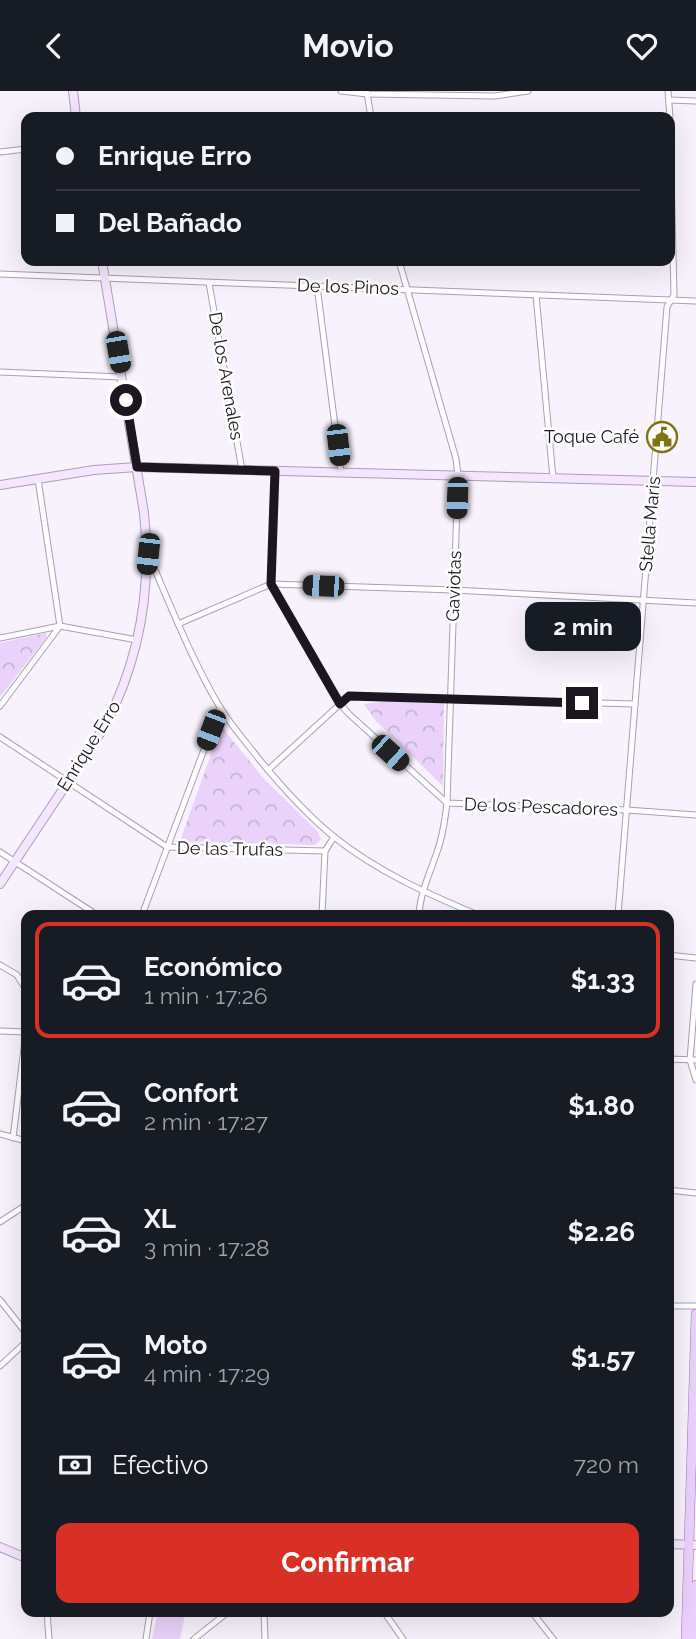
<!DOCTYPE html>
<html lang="es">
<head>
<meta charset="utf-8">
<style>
	:root { --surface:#171b24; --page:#20242c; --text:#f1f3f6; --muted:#9ea1a6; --line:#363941; --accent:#d93025 }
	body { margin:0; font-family:Raleway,sans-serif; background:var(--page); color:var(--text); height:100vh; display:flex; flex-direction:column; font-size:26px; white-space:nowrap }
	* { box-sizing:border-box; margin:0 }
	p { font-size:23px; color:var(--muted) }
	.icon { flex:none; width:38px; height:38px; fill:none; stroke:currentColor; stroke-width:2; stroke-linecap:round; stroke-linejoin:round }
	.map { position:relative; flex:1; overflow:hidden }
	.sheet { position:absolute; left:21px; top:819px; width:653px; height:707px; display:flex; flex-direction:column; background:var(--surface); border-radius:14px; box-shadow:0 7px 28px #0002 }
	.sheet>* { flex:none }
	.guide { position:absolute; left:21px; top:21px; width:654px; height:154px; border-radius:14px; box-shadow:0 7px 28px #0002; display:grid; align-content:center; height:154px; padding:0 35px; background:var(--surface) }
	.end { position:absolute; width:32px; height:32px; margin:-16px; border:9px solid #1b161f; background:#fff; box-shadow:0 0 0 4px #fff }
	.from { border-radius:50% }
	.bubble { position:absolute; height:49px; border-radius:14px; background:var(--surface); box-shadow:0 7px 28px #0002; font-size:23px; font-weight:700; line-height:49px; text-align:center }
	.car { position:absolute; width:21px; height:42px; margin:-21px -10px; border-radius:9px; box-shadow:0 0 5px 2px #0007; background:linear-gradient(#222 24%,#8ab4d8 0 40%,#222 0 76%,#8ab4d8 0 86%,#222 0) }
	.guide b { display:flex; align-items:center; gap:24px; height:66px; font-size:26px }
	.guide b+b { border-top:2px solid var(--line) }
	.guide i { width:18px; height:18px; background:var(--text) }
	ul { padding:12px 0 0; list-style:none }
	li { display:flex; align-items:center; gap:21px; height:116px; margin:0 14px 10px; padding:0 21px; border:4px solid transparent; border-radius:14px }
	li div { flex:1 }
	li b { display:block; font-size:26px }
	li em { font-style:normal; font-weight:700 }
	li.on { border-color:var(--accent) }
	li>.icon { width:63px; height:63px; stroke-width:1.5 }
	.pay { display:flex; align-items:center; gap:18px; height:77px; padding:0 35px; font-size:26px }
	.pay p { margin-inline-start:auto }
	.action { display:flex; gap:14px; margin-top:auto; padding:14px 35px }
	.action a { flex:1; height:80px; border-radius:14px; background:var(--accent); color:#fff; font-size:28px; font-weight:700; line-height:80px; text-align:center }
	header { display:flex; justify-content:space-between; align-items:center; height:91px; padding:0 35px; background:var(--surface); font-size:32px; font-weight:700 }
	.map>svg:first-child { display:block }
	.grass { fill:#ead2fb }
	.forest { fill:url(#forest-crowns) }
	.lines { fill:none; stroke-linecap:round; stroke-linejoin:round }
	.street-casing { stroke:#ab9eb5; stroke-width:7 }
	.secondary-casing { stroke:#ab9eb5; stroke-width:10 }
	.primary-casing { stroke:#987aad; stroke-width:10 }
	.street { stroke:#fff; stroke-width:5 }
	.secondary { stroke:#f4e7fd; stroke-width:8 }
	.primary { stroke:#ead0fb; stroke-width:9 }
	.route { stroke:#1b161f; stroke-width:9 }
	.labels { text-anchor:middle; stroke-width:5; stroke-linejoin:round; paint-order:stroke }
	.street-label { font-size:18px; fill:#1b161f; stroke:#fff }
	.poi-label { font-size:18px; fill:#1b161f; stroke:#fff; text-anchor:end }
</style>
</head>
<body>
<header><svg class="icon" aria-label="back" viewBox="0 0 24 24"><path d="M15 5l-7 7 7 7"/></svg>Movio<svg class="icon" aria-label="heart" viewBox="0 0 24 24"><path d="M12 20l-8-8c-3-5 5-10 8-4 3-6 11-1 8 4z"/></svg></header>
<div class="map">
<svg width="696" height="1548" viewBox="0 0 696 1548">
	<defs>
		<pattern id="forest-crowns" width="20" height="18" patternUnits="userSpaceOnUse" patternTransform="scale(1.75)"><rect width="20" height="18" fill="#ead2fb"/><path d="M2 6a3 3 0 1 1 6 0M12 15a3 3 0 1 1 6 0" fill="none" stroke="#c8b4d7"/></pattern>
	</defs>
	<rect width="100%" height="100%" fill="#f8f2fc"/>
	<polygon class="grass" points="158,1521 185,1524 180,1548 152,1548"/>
	<g class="forest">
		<polygon points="46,542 47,546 0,606 0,552"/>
		<polygon points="382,611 444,612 443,695 376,630 364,613"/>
		<polygon points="221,635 265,689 318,741 321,748 315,754 180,750"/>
	</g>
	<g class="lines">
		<g class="street-casing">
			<g id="street">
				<polyline points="341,0 367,3 495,5 528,0"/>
				<polyline points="668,0 670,26"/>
				<polyline points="367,2 371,26"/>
				<polyline points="669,9 696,10"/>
				<polyline points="0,61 26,58"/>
				<path d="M 399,170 L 456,368 L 458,384 L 447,712 C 445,729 443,745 437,761 C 430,782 420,802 419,824"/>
				<polyline points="0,183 696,210"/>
				<polyline points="209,192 242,379"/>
				<polyline points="317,195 341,381"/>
				<polyline points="536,204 553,387"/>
				<polyline points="0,281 122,286"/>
				<polyline points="275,380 271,493 340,613 349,623 447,712 627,719 696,724"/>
				<path d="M 148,463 C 170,513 190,565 218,613 C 229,632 245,650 259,668 C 281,695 306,723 333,745 C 376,780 428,803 478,824"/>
				<polyline points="178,533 271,493 454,499 696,512"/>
				<polyline points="0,547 60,535 137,549"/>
				<polyline points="0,615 60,535 38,388"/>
				<polyline points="0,646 167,756 325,760"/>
				<polyline points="268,679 349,605 635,613"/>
				<polyline points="0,761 97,824"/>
				<polyline points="142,824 220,616"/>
				<polyline points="322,824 325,760 334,746"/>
				<polyline points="618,824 667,216 674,204 670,42"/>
				<polyline points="668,864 696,867"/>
				<polyline points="0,874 17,884 25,897 26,941 13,1047"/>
				<polyline points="696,893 690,969 696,989"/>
				<polyline points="0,940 26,941"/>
				<polyline points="668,968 696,969"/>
				<polyline points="0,1043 26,1050"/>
				<polyline points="668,1099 696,1102"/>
				<polyline points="0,1131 26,1114"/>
				<polyline points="0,1209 26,1242"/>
				<polyline points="668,1215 696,1215"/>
				<polyline points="0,1275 26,1251"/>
				<polyline points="47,1521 49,1548"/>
				<polyline points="264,1521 265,1548"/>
				<polyline points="384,1521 403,1548"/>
				<polyline points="532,1521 553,1548"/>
				<polyline points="146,1548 150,1521"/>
				<polyline points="194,1548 228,1521"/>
			</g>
		</g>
		<g class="secondary-casing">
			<g id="secondary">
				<polyline points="73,0 76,26"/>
				<polyline points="0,394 94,379 137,376 696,391"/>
				<path d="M 0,793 L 105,635 C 140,568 152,497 144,422 L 102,170"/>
				<polyline points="668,1453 696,1454"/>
				<polyline points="0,1456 26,1467"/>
			</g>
		</g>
		<g class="primary-casing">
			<g id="primary">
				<polyline points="686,1548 696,1223"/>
				<polyline points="694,1548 696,1494"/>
			</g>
		</g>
		<use href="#street" class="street"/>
		<use href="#secondary" class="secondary"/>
		<use href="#primary" class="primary"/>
	</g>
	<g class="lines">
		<polyline class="route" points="126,309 137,376 275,380 271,493 340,613 349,605 582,612"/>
	</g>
	<defs>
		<g id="civic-ring" transform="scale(1.575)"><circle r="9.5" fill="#fff" stroke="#807315" stroke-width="1.5"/><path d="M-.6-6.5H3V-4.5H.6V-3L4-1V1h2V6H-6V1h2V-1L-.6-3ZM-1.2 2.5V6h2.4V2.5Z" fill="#807315"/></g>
	</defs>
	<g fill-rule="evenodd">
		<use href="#civic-ring" x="662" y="346"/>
	</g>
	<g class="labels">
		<g class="street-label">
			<text transform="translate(348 196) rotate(2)" y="6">De los Pinos</text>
			<text transform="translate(226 285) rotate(80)" y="6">De los Arenales</text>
			<text transform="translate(650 433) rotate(-85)" y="6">Stella Maris</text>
			<text transform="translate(454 495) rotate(-88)" y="6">Gaviotas</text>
			<text transform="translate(89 655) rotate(-58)" y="6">Enrique Erro</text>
			<text transform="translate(541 716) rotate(2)" y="6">De los Pescadores</text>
			<text transform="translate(230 758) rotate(1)" y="6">De las Trufas</text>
		</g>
		<g class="poi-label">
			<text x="639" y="352">Toque Café</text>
		</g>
	</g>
</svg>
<i class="end from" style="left:126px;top:309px"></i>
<i class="end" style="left:582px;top:612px"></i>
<div class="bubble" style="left:525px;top:511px;width:116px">2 min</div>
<i class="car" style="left:118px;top:261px;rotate:170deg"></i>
<i class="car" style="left:338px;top:354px;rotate:173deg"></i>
<i class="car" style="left:457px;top:407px;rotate:182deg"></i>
<i class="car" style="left:148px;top:463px;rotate:186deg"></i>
<i class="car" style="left:323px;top:495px;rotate:272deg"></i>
<i class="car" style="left:211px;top:639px;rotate:201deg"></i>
<i class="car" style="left:390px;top:662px;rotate:132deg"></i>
<div class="guide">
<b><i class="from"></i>Enrique Erro</b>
<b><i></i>Del Bañado</b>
</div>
<section class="sheet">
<ul>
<li class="on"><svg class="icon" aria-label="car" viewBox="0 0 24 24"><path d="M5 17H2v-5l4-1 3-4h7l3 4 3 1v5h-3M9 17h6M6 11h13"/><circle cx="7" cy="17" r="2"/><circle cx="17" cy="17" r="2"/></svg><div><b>Económico</b><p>1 min · 17:26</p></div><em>$1.33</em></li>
<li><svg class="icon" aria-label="car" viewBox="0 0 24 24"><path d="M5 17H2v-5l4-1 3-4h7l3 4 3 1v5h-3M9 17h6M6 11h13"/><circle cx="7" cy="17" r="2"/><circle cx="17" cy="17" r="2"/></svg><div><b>Confort</b><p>2 min · 17:27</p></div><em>$1.80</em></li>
<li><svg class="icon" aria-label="car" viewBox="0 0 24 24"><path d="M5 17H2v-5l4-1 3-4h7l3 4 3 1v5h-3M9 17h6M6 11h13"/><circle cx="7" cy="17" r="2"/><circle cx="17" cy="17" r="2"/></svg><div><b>XL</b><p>3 min · 17:28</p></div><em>$2.26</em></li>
<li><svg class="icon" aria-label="car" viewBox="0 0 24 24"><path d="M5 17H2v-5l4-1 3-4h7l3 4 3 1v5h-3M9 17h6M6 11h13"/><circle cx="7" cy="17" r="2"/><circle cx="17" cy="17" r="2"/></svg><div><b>Moto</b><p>4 min · 17:29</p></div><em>$1.57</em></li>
</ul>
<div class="pay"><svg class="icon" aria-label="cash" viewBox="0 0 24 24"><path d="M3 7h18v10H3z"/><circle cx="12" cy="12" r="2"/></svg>Efectivo<p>720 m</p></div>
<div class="action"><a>Confirmar</a></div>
</section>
</div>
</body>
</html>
